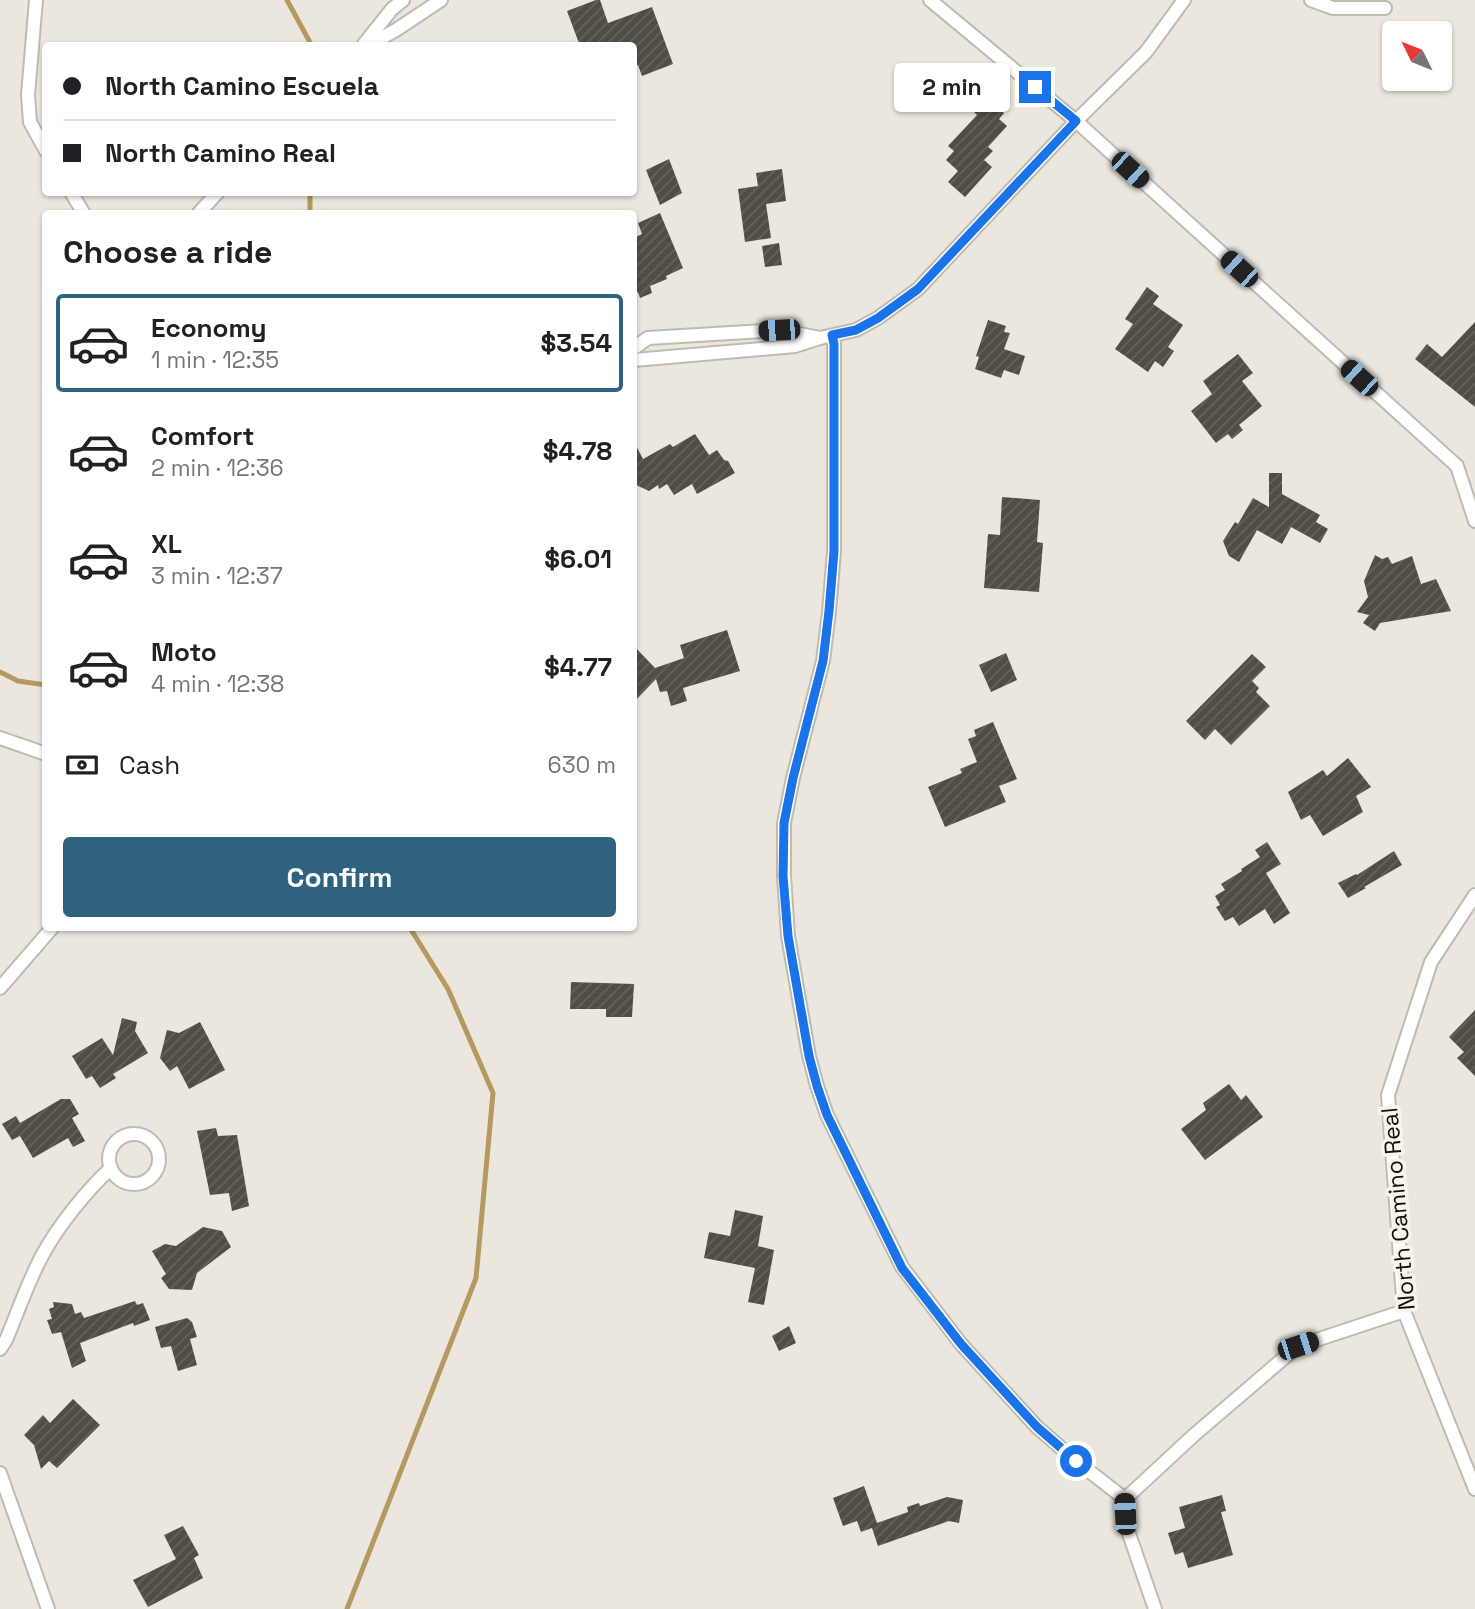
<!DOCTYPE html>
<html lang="en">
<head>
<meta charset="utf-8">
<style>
	:root { --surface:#fff; --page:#f6f6f6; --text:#202124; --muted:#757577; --line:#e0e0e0; --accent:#2f627f }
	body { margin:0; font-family:"Space Grotesk",sans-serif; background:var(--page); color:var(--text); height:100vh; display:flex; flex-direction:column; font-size:26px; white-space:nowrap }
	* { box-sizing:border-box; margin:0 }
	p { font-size:23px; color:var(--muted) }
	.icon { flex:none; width:38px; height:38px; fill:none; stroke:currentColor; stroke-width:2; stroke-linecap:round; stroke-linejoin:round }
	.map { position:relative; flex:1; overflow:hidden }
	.side { position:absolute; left:42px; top:210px; width:595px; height:721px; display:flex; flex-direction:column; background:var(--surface); border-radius:7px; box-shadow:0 2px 5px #0004 }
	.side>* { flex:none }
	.hud { position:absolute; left:42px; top:42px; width:595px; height:154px; border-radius:7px; box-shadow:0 2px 5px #0004; display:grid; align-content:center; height:154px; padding:0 21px; background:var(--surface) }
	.needle { width:46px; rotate:313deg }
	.fabs { position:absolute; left:1382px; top:21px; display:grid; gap:14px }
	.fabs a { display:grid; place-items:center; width:70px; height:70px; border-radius:7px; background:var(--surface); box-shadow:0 2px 5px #0004; font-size:35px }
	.end { position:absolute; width:32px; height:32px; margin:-16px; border:9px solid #1a73e8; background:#fff; box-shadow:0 0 0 4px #fff }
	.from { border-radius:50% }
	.bubble { position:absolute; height:49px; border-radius:7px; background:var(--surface); box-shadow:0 2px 5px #0004; font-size:23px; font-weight:800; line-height:49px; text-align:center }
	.car { position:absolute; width:21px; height:42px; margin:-21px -10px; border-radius:9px; box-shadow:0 0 5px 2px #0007; background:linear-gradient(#222 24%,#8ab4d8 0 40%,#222 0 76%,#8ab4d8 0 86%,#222 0) }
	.hud b { display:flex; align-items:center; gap:24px; height:66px; font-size:26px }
	.hud b+b { border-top:2px solid var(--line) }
	.hud i { width:18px; height:18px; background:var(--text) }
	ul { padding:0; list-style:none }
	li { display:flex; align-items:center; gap:21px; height:98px; margin:0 14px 10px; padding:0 7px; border:4px solid transparent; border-radius:7px }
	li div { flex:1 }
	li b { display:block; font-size:26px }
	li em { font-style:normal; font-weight:800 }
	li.active { border-color:var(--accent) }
	li>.icon { width:63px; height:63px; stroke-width:1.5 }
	h2 { padding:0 21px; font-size:32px; line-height:84px }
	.pay { display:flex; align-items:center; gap:18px; height:77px; padding:0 21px; font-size:26px }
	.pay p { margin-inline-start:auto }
	.action { display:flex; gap:14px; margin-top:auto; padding:14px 21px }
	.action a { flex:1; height:80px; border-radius:7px; background:var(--accent); color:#fff; font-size:28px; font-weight:800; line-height:80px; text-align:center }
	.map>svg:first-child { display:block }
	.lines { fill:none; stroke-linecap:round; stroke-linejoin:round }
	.stream { stroke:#b49a60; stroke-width:5 }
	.building { fill:url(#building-hatch) }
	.street-casing { stroke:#bfbbb3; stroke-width:16 }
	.street { stroke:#fff; stroke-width:12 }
	.route { stroke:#1a73e8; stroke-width:9 }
	.labels { text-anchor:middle; stroke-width:7; stroke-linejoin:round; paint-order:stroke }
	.street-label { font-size:23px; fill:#11100d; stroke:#f8f4ec }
</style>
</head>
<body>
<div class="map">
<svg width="1475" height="1609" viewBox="0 0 1475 1609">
	<defs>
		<pattern id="building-hatch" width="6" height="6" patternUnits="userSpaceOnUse" patternTransform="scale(1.75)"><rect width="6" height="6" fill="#504d46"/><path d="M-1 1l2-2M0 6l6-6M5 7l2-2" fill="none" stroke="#65625c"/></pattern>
	</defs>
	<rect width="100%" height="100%" fill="#ebe7de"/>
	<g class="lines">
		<g class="stream">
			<polyline points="287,0 312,46"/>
			<polyline points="310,214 310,192"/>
			<polyline points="0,672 18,681 46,685"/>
			<polyline points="347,1609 476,1278 493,1093 448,989 410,928"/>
		</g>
	</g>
	<g class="building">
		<polygon points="596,0 600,0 608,23 652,7 673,64 642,76 638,65 634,66 634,46 580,46 567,11"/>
		<polygon points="986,97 1004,113 999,119 1007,126 988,147 993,151 984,160 992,167 965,197 948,182 958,171 946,160 954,151 948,146 977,115 973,111"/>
		<polygon points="669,159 682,193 660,205 646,170"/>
		<polygon points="782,169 786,201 766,204 771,238 745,242 738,189 758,186 756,173"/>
		<polygon points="660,213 683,268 666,276 667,279 650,286 652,293 640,298 638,292 634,294 634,238 642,234 638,223"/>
		<polygon points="779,243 782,265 765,267 762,246"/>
		<polygon points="1147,287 1159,296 1153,304 1183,325 1168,347 1174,351 1163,367 1155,361 1148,372 1115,349 1133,324 1125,319"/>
		<polygon points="988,320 1006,326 1004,332 1010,333 1004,349 1025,356 1019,375 1004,370 1001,378 975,369 979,357 976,356"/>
		<polygon points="1475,322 1475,407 1415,359 1427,344 1442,357"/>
		<polygon points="1238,354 1253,373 1242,381 1262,406 1239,425 1243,430 1232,439 1228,434 1216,443 1191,411 1212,394 1203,381"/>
		<polygon points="695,434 709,455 717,450 724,460 728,461 735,473 697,494 692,484 674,495 667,484 659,489 658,485 649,491 634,484 634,442 643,459 670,444 673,447"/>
		<polygon points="1269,473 1282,473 1282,494 1320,515 1316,522 1328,529 1320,543 1291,527 1282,544 1257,530 1239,562 1229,556 1223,541 1235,522 1238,524 1253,498 1269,507"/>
		<polygon points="1002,497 1040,500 1037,542 1043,543 1039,592 984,588 988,534 1000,535"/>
		<polygon points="1375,555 1382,559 1388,557 1392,564 1412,556 1421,584 1436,579 1451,611 1380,623 1375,631 1363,623 1369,615 1357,612 1368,597 1364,581"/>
		<polygon points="727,630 740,671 683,688 687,701 671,706 667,691 660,692 656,679 634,702 634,646 655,668 684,658 680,645"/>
		<polygon points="1006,653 1017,680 991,692 979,665"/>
		<polygon points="1252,654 1266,667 1252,681 1259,688 1256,692 1270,706 1231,745 1215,729 1205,740 1186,721"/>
		<polygon points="993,722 1017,779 999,786 1006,802 945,827 928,787 962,773 960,769 977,762 968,739 976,736 974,730"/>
		<polygon points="1348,758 1371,787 1356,796 1363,812 1323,836 1310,815 1301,820 1288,792 1323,770 1327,776"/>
		<polygon points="1267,842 1281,864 1266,873 1290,913 1274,924 1265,909 1239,926 1233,917 1225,921 1216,907 1220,905 1215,896 1225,890 1221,884 1242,871 1241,869 1260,857 1255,850"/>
		<polygon points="1394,851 1402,865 1364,887 1366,888 1348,898 1338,883 1356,874 1357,875"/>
		<polygon points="571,982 634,984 632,1017 606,1017 606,1009 570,1009"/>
		<polygon points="1475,1010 1475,1076 1457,1058 1464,1052 1449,1037"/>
		<polygon points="122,1018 137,1022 135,1031 148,1053 113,1074 116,1078 100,1088 92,1076 86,1079 72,1056 102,1038 113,1055"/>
		<polygon points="200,1022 225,1070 189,1089 177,1066 170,1071 160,1058 167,1030 179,1033"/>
		<polygon points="1229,1084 1241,1100 1246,1095 1263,1117 1205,1160 1181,1129 1206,1110 1203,1103"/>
		<polygon points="61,1099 70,1099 79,1114 72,1118 85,1141 73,1147 68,1138 33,1158 20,1136 12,1140 2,1124 16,1116 20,1123"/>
		<polygon points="216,1128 218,1136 237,1135 249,1206 232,1211 229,1193 210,1195 197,1131"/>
		<polygon points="735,1210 763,1216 758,1246 774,1250 764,1305 748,1302 755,1268 704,1258 709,1232 730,1236"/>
		<polygon points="203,1227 222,1231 231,1247 197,1273 192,1290 169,1289 161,1278 166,1274 152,1251 165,1244 176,1246"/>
		<polygon points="135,1301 137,1305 143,1303 150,1320 134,1326 133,1323 80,1343 86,1361 72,1368 61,1332 52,1334 47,1320 52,1319 49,1309 54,1307 53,1302 72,1304 75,1314 81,1312 84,1318"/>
		<polygon points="187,1318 192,1322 197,1337 190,1339 197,1365 178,1371 171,1346 161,1348 155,1327"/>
		<polygon points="789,1326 796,1343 779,1351 772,1336"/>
		<polygon points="73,1399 100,1425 57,1468 49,1461 41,1469 34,1445 24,1435 43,1415 50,1423"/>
		<polygon points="864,1486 877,1523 908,1512 907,1507 919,1503 920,1506 947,1497 963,1500 959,1523 949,1521 878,1546 872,1528 861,1532 857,1521 843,1526 833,1498"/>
		<polygon points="1222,1495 1226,1511 1221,1512 1233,1555 1188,1568 1183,1552 1175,1555 1168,1533 1185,1528 1179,1507"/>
		<polygon points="183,1526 199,1555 194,1558 203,1578 148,1607 133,1580 176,1559 164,1535"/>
	</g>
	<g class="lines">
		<g class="street-casing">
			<g id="street">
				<polyline points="36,0 28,95 30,122 46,151"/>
				<polyline points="930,0 1076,121 1457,466 1475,521"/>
				<polyline points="1311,0 1333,8 1385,8"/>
				<polyline points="364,44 392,9 403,0"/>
				<polyline points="367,46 396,30 441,0"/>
				<polyline points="71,192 84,214"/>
				<polyline points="198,214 218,192"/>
				<polyline points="832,336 834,344 834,551 829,612 823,661 793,778 784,823 784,876 788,936 809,1056 817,1086 827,1115 902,1267 961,1344 1037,1427 1076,1461 1125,1499 1126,1525 1155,1609"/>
				<polyline points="820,338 856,330 878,318 918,289 1076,121 1146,52 1184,0"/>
				<polyline points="634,348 648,338 779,330 820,338 795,346 634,360"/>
				<polyline points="0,738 46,754"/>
				<polyline points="1475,895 1431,962 1388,1095 1404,1311 1475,1489"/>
				<polyline points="0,988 52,928"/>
				<circle cx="134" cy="1159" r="25"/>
				<path d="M 0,1349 L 6,1340 C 18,1312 28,1281 43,1254 C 58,1226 87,1190 111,1168"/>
				<polyline points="0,1473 48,1609"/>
				<polyline points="1125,1499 1194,1435 1298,1346 1404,1311"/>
			</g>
		</g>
		<use href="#street" class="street"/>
	</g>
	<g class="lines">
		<polyline class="route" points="1035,87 1076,121 918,289 878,318 856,330 832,335 834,344 834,551 829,611 823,661 793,778 784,823 783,876 788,936 809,1056 817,1086 827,1115 902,1268 961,1344 1037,1427 1076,1461"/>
	</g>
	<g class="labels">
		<g class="street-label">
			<text transform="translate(1398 1209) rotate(-95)" y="8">North Camino Real</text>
		</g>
	</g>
</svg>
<div class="fabs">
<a><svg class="needle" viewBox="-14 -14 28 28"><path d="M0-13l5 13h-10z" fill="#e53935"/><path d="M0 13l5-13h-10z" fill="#757577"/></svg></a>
</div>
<i class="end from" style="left:1076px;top:1461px"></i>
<i class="end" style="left:1035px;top:87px"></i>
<div class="bubble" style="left:894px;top:63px;width:116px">2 min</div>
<i class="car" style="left:1130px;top:170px;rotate:132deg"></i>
<i class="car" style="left:1239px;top:269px;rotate:312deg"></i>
<i class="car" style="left:779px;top:330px;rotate:267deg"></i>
<i class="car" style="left:1359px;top:378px;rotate:312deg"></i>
<i class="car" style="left:1298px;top:1346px;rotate:72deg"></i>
<i class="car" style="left:1125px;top:1514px;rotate:357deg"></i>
<div class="hud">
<b><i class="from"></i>North Camino Escuela</b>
<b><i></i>North Camino Real</b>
</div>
<section class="side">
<h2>Choose a ride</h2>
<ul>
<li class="active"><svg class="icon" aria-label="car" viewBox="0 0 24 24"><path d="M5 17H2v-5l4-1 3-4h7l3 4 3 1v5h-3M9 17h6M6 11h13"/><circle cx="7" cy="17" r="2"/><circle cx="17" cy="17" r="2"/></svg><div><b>Economy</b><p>1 min · 12:35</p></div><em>$3.54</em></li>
<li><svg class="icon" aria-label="car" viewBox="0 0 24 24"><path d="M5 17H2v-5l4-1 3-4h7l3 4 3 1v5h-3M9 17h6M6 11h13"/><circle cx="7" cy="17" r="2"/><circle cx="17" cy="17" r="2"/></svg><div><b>Comfort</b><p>2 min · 12:36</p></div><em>$4.78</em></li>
<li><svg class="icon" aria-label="car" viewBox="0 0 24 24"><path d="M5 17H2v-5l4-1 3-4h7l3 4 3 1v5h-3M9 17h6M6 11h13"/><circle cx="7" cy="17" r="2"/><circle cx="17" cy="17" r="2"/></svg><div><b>XL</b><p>3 min · 12:37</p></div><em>$6.01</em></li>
<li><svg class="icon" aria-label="car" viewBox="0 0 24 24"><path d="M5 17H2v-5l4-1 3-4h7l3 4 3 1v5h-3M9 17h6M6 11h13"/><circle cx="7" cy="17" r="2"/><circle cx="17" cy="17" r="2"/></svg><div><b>Moto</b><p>4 min · 12:38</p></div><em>$4.77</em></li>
</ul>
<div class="pay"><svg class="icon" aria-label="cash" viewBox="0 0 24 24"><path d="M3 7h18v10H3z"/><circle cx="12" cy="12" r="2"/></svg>Cash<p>630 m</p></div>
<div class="action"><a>Confirm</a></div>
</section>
</div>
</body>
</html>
